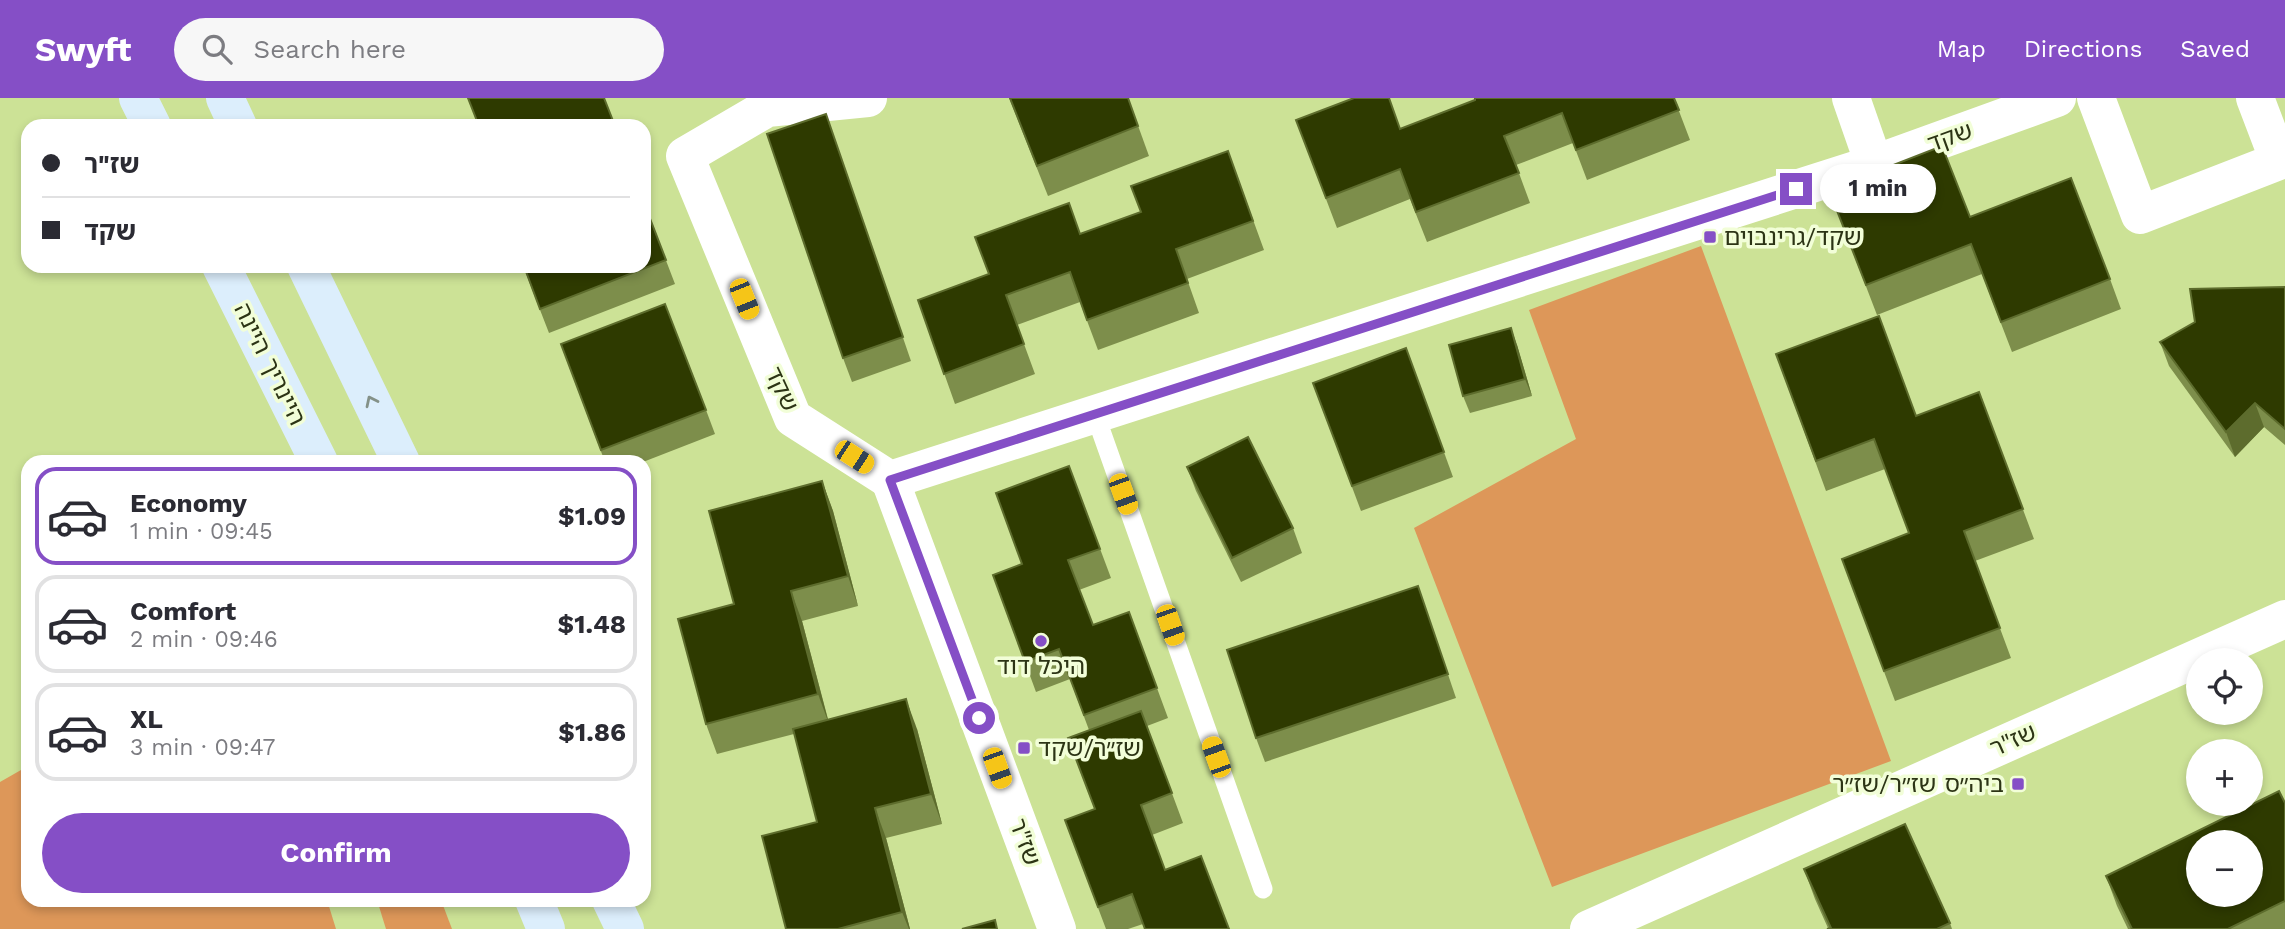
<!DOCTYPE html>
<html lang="en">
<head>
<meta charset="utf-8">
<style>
	:root { --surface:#fff; --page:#f7f7f7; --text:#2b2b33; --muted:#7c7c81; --line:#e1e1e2; --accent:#854fc6 }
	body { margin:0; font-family:"Work Sans","Noto Sans Hebrew",sans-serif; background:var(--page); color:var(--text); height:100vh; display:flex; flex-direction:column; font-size:26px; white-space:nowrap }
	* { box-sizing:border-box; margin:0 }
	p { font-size:23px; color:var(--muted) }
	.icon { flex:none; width:38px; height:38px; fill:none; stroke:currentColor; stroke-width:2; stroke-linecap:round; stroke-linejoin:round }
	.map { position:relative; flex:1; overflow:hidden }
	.details { position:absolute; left:21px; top:357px; width:630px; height:452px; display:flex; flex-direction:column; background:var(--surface); border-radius:21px; box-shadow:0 4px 10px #0003 }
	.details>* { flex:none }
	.top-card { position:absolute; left:21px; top:21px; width:630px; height:154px; border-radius:21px; box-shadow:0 4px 10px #0003; display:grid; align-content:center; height:154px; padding:0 21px; background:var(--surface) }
	.fabs { position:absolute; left:2186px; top:550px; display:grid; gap:14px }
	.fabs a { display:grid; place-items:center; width:77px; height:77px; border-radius:50%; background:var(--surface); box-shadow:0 4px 10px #0003; font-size:35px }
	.end { position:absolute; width:32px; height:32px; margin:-16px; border:9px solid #854fc6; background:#fff; box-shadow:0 0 0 4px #fff }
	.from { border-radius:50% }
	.bubble { position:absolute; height:49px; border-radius:24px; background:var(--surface); box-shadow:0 4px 10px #0003; font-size:23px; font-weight:700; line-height:49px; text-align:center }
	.car { position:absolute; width:21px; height:42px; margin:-21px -10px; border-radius:9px; box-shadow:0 0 5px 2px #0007; background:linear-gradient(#f5c518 24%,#345 0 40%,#f5c518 0 76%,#345 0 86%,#f5c518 0) }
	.top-card b { display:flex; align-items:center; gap:24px; height:66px; font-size:26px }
	.top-card b+b { border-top:2px solid var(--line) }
	.top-card i { width:18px; height:18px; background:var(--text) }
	ul { padding:12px 0 0; list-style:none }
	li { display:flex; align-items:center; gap:21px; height:98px; margin:0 14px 10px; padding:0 7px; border:4px solid var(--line); border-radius:21px }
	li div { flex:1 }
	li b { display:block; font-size:26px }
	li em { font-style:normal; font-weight:700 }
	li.selected { border-color:var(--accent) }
	li>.icon { width:63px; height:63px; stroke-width:1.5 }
	.cta { display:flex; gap:14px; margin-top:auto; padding:14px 21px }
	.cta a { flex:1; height:80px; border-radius:42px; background:var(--accent); color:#fff; font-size:28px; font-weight:700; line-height:80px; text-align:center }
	header { display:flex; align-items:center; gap:42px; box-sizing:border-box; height:98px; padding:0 35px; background:var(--accent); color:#fff }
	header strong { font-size:33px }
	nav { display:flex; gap:38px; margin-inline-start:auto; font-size:24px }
	.search { width:490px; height:63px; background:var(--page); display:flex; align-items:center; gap:18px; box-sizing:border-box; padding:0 24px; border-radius:38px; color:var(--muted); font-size:26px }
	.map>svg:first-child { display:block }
	.green { fill:#dd9759 }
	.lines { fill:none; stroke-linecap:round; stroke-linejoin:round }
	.service { stroke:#fff; stroke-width:19 }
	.minor { stroke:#fff; stroke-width:38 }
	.secondary { stroke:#dceefc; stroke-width:38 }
	.wall { fill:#7d8e4b }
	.shaded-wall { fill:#5d6c2d }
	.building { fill:#2e3a00; stroke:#5d6c2d; stroke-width:2; fill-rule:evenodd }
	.oneway { stroke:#849188 }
	.route { stroke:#854fc6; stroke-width:9 }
	.poi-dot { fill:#854fc6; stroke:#f2fed8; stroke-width:2.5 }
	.labels { text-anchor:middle; stroke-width:7; stroke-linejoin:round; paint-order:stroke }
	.street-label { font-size:24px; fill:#2c3415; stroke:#f2fed8 }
	.poi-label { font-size:24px; fill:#2c3415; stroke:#f2fed8; text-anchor:start }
</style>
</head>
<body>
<header>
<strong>Swyft</strong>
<div class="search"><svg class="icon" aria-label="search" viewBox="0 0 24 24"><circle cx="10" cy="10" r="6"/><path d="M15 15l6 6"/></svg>Search here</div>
<nav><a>Map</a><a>Directions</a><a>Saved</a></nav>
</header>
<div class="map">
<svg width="2285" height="831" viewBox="0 0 2285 831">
	<rect width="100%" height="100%" fill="#cce296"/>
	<g class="green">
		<polygon points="1701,148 1891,663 1552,789 1414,430 1576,341 1529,212"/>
		<polygon points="28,668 28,802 327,802 336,831 0,831 0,684"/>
		<polygon points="377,802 441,802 452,831 386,831"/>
	</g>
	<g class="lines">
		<polyline class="service" points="1095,316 1263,791"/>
		<g class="minor">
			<polyline points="868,0 767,10 685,58 793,320 890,382 1874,66 2057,0"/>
			<polyline points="1851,0 1874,66"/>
			<polyline points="2096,0 2140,117 2279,63 2255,0"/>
			<polyline points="890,382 1057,831"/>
			<polyline points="1589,831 2285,521"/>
		</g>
		<g class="secondary">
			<polyline points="138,0 152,28"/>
			<polyline points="225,0 238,28"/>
			<polyline points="221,168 319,364"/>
			<polyline points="306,168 401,364"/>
			<polyline points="534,802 546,831"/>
			<polyline points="611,802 625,831"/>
		</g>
	</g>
	<g class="wall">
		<polygon points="1009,0 1128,0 1149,58 1048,98"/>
		<polygon points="1474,0 1674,0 1690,42 1587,82 1573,45 1516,67 1530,105 1427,144 1410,101 1337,130 1296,22 1400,31 1475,2"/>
		<polygon points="826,16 911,263 852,284 843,260"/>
		<polygon points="1228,53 1264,152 1187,181 1199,215 1098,252 1080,204 1017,227 1035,276 955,306 918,202 989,176 1080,136 1141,115"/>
		<polygon points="1829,92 1970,119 2110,181 2121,211 2012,254 1982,176 1877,217"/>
		<polygon points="644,105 675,186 549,235 523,168 644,168"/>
		<polygon points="2285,189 2285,347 2264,329 2235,359 2169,268 2160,244"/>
		<polygon points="561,246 706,312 715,336 643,364 605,364"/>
		<polygon points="1517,247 1532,298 1470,315 1463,298"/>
		<polygon points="1406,250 1453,379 1361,413 1313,285"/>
		<polygon points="1776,256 1916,318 1979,294 2034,441 1975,463 2011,560 1895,603 1842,461 1909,435 1885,371 1826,393"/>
		<polygon points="1069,368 1111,480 1079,492 1093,527 1129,514 1168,620 1147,628 1183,725 1152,737 1143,826 1128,831 1106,831 1065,722 1095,711 1089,632 1070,581 1036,594 993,477 1022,466"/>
		<polygon points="1187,369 1293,430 1302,455 1241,484 1196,393"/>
		<polygon points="822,383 833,413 858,508 802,523 828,621 917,631 942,726 886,740 910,831 786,831 817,724 794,636 717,656 706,626 734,506"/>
		<polygon points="1418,488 1456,600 1265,664 1256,640"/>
		<polygon points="2285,705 2285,831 2128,831 2117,808 2106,778"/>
		<polygon points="1804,771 1950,825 1952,831 1827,831 1828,830 1815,801"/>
	</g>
	<g class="shaded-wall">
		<polygon points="1511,230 1517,247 1532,298 1525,281"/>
		<polygon points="2255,305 2264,329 2235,359 2226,334"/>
		<polygon points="822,383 833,413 858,508 848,478"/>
		<polygon points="791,493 802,523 829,626 818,596"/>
		<polygon points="906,601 917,631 942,726 931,696"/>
		<polygon points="875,710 886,740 910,831 909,831 902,814"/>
	</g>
	<g class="building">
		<polygon points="468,0 604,0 615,28 479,28"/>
		<polygon points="1010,0 1128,0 1138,28 1037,68"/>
		<polygon points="1354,0 1389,0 1400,31 1475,2 1475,0 1674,0 1679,12 1576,52 1562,15 1504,38 1519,75 1416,114 1400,71 1326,100 1296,22"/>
		<polygon points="826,16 903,239 843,260 767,36"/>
		<polygon points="1942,48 1970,119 2071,80 2110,181 2001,224 1971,146 1866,187 1829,92"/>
		<polygon points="1228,53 1253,123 1176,151 1188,185 1087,222 1070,174 1006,197 1024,246 944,276 918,202 989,176 975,139 1069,105 1080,136 1141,114 1131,88"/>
		<polygon points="644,105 666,162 540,211 524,168 644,168"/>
		<polygon points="2285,189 2285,331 2255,305 2226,334 2160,244 2195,224 2190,191"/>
		<polygon points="665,206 706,312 601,352 561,246"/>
		<polygon points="1879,218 1916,318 1979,294 2023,411 1964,433 2000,530 1884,573 1842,461 1909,435 1874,341 1816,363 1776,256"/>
		<polygon points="1511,230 1525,281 1463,298 1449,247"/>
		<polygon points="1406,250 1444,354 1352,388 1313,285"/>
		<polygon points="1248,339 1293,430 1232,460 1187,369"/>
		<polygon points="1069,368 1100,451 1068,462 1093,527 1129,514 1157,590 1084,617 1059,551 1025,564 993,477 1022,466 996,395"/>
		<polygon points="822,383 848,478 791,493 818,596 706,626 678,521 734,506 709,413"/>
		<polygon points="1418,488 1448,576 1256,640 1227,552"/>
		<polygon points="906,601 931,696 875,710 902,814 838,831 786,831 762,738 817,724 793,631"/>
		<polygon points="1141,613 1172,695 1141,707 1165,772 1201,758 1229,831 1145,831 1132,796 1098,809 1065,722 1095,711 1068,640"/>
		<path d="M 2279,693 L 2285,705 L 2285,803 L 2228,831 L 2132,831 L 2106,778 ZM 2198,744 L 2250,744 L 2250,796 L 2198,796 Z"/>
		<polygon points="1905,726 1950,825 1937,831 1827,831 1831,830 1804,771"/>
		<polygon points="995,822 997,831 962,831"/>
	</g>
	<defs><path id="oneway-chevron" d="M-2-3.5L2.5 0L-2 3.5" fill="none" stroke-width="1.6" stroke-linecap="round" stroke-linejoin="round" transform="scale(1.75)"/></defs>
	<use class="oneway" href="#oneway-chevron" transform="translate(371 303) rotate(-116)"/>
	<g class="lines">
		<polyline class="route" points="979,620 890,382 1796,91"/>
	</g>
	<g class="poi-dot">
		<rect x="1703" y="132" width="14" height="14" rx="3.5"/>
		<circle cx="1041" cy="543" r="7"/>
		<rect x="1017" y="643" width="14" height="14" rx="3.5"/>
		<rect x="2011" y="679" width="14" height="14" rx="3.5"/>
	</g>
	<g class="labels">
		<g class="street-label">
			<text transform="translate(1950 39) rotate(-20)" y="8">שקד</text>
			<text transform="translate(270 266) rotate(64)" y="8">היינריך היינה</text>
			<text transform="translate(782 291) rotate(65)" y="8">שקד</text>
			<text transform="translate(2013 642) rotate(-24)" y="8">שז"ר</text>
			<text transform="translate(1025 744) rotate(70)" y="8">שז"ר</text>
		</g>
		<g class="poi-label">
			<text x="1724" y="147">שקד/גרינבוים</text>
			<text x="1041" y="576" text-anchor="middle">היכל דוד</text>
			<text x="1038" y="658">שז״ר/שקד</text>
			<text x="2004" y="694" text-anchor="end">ביה״ס שז״ר/שז״ר</text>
		</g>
	</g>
</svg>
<div class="fabs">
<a><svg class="icon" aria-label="locate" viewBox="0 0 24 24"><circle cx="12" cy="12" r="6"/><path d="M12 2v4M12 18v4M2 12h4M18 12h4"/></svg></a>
<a>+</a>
<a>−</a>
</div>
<i class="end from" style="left:979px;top:620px"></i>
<i class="end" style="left:1796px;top:91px"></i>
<div class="bubble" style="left:1820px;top:66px;width:116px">1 min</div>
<i class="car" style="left:744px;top:201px;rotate:158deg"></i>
<i class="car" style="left:854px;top:359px;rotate:123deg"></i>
<i class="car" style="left:1123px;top:396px;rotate:160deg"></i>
<i class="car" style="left:1170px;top:527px;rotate:161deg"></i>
<i class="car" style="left:1216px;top:659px;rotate:340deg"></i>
<i class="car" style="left:997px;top:670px;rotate:160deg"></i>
<div class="top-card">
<b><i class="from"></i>שז&quot;ר</b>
<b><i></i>שקד</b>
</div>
<section class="details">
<ul>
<li class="selected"><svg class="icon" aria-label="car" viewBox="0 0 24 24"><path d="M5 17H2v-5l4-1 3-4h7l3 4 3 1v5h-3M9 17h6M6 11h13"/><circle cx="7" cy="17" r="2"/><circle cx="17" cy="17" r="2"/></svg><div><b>Economy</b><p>1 min · 09:45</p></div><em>$1.09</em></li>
<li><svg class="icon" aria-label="car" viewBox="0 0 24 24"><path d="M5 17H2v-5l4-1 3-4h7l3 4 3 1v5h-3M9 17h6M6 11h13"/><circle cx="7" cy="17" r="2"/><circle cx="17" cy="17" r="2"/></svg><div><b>Comfort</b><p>2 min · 09:46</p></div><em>$1.48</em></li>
<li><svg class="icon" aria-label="car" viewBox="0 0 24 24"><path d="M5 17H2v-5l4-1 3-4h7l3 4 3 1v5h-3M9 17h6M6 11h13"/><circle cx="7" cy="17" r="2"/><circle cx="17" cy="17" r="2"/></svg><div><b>XL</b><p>3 min · 09:47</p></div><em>$1.86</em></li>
</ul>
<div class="cta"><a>Confirm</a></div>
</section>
</div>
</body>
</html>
